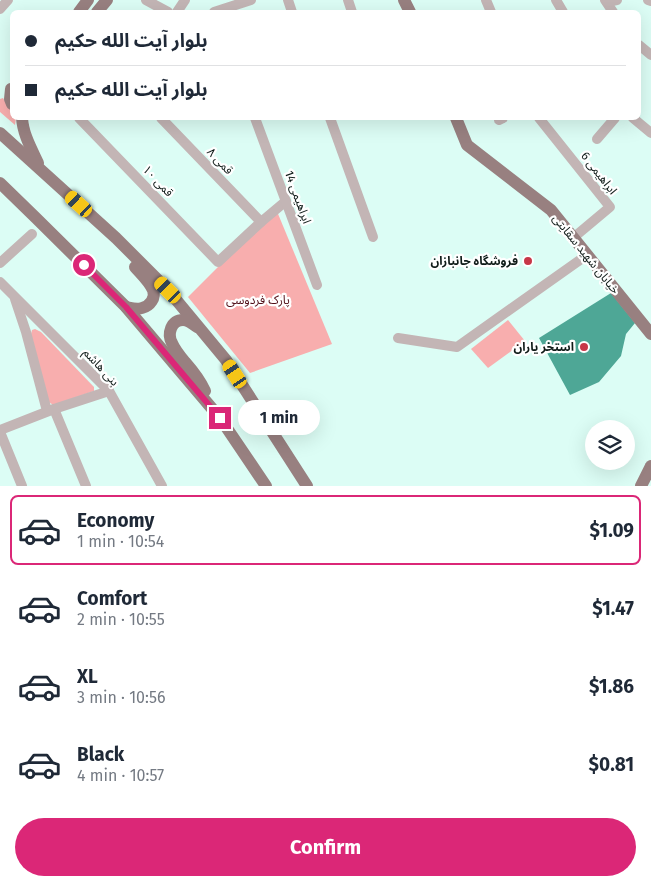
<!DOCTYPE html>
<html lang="en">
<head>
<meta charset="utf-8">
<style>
	:root { --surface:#fff; --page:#f2f2f3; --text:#1f2937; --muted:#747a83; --line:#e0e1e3; --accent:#db2777 }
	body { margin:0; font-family:"Fira Sans","Noto Sans Arabic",sans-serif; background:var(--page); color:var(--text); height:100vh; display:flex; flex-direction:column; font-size:19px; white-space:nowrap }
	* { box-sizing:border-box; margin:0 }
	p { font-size:16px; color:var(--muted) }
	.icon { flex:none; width:28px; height:28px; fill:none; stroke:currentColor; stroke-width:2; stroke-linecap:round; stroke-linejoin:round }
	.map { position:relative; height:486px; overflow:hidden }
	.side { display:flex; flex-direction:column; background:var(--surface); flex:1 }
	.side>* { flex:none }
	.banner { position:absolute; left:10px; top:10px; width:631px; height:110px; border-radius:8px; box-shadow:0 5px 20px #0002; display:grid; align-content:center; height:110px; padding:0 15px; background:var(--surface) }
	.tools { position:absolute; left:585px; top:420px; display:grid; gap:10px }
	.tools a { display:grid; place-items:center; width:50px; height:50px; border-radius:50%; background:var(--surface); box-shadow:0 5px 20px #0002; font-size:25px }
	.end { position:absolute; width:22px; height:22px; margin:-11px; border:6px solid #db2777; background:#fff; box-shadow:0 0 0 2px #fff }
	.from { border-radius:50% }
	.bubble { position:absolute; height:35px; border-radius:18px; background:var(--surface); box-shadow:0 5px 20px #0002; font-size:16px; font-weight:700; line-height:35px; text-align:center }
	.car { position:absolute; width:15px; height:30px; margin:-15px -8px; border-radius:6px; box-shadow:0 0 4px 1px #0007; background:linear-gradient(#f5c518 24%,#345 0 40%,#f5c518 0 76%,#345 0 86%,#f5c518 0) }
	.banner b { display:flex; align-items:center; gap:18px; height:48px; font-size:19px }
	.banner b+b { border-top:1px solid var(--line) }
	.banner i { width:12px; height:12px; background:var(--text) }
	ul { padding:9px 0 0; list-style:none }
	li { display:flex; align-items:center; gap:15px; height:70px; margin:0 10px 8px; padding:0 5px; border:2px solid transparent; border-radius:8px }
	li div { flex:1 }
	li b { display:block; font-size:19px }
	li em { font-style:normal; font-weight:700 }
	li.on { border-color:var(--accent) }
	li>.icon { width:45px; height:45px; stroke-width:1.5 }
	.primary-button { display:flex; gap:10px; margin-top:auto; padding:10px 15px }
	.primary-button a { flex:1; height:58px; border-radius:30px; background:var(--accent); color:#fff; font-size:20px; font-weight:700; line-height:58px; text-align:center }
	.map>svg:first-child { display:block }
	.green { fill:#f8aeae }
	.water { fill:#4ea796 }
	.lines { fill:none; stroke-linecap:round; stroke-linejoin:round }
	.minor { stroke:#c3b5b5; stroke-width:10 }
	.major { stroke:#988080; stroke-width:12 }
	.route { stroke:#db2777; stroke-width:6 }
	.poi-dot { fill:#c73748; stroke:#fff; stroke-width:2 }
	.labels { text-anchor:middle; stroke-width:4.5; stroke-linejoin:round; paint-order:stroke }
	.street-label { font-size:12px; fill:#0f1b18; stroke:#fff }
	.poi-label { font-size:12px; font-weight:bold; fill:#0f1b18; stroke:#fff; text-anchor:end }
	.park-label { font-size:12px; fill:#500e17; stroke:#fff }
</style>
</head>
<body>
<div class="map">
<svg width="651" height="486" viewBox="0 0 651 486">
	<rect width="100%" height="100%" fill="#dcfdf5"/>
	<g class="green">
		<polygon points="3,98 6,103 12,108 12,118 16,118 15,125 0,112 0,99"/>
		<polygon points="276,209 332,344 250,373 188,297"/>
		<polygon points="508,320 525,341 488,368 471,349"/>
		<polygon points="35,329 41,332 94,387 94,391 53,405 49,402 31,334 32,330"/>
	</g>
	<polygon class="water" points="611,293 635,323 626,334 621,356 599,382 570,395 539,338"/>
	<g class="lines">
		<g class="minor">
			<polyline points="146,0 168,12"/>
			<polyline points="288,0 292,12"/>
			<polyline points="348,0 352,12"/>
			<polyline points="486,0 491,12"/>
			<polyline points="556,0 563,12"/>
			<polyline points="605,0 613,12"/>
			<polyline points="648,0 651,1"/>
			<polyline points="607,2 617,0"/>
			<polyline points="0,9 8,0"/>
			<polyline points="177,12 185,0"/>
			<polyline points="214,12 251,0"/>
			<polyline points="639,45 651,55"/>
			<polyline points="79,118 218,262 261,222 286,201"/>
			<polyline points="161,118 261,222"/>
			<polyline points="255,118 317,285"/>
			<polyline points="330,118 373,237"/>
			<polyline points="539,118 610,207 573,238"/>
			<polyline points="633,118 651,133"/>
			<polyline points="499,120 503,118"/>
			<polyline points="597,139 615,118"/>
			<polyline points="0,263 32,234"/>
			<polyline points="0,282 109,391 162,486"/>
			<polyline points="15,299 26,332 47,411"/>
			<polyline points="398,338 457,347 587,255"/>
			<polyline points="54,409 86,486"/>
			<polyline points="0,430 54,409 109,391"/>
			<polyline points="0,432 22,486"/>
		</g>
		<g class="major">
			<polyline points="404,0 410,12"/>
			<polyline points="79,12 88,0"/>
			<polyline points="97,12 107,0"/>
			<polyline points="11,89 10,99 12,104"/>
			<path d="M 22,118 C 23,134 31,148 38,163"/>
			<polyline points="456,118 467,145 551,210 651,334"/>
			<polyline points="0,133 116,238 168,290 226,360 307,486"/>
			<polyline points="0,183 36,218 126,307 220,418 266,486"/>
			<path d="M 126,307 C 131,308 137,310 142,308 C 150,306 156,298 153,290 C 149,281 141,274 135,267"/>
			<path d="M 197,327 C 193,324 188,320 183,320 C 171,320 167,334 172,343 C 175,350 180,356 185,362 C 193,371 200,380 205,391"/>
			<polyline points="641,486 651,466"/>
		</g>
	</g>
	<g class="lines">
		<polyline class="route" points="84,265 126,307 220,418"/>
	</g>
	<g class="poi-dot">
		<circle cx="528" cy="261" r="5"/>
		<circle cx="584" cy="347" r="5"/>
	</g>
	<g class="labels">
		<g class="street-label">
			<text transform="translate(220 161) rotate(46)" y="4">قمی ۸</text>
			<text transform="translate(599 173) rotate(52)" y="4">ابراهیمی 6</text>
			<text transform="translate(158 181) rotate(46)" y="4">قمی ۱۰</text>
			<text transform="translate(298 197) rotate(70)" y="4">ابراهیمی 14</text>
			<text transform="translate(586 254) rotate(51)" y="4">خیابان شهید سقایتی</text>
			<text transform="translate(101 367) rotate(47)" y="4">بنی هاشم</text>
		</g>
		<g class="poi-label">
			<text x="518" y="265">فروشگاه جانبازان</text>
			<text x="574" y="351">استخر یاران</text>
		</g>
		<g class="park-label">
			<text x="258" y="304">پارک فردوسی</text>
		</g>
	</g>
</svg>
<div class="tools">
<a><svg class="icon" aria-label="layers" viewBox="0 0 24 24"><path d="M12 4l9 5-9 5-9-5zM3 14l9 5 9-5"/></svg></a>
</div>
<i class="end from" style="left:84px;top:265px"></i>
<i class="end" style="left:220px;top:418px"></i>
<div class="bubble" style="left:238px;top:400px;width:82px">1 min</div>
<i class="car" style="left:79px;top:204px;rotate:312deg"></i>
<i class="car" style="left:168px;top:290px;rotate:315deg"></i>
<i class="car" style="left:235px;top:374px;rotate:327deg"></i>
<div class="banner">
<b><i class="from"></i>بلوار آیت الله حکیم</b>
<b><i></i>بلوار آیت الله حکیم</b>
</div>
</div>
<section class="side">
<ul>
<li class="on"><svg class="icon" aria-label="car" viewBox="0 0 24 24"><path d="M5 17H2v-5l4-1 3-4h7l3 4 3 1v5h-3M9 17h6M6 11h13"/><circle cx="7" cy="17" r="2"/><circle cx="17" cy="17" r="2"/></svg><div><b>Economy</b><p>1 min · 10:54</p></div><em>$1.09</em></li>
<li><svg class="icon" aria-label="car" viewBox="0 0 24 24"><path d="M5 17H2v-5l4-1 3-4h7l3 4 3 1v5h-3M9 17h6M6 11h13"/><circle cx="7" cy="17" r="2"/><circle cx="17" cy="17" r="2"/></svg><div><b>Comfort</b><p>2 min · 10:55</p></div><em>$1.47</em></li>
<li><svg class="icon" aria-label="car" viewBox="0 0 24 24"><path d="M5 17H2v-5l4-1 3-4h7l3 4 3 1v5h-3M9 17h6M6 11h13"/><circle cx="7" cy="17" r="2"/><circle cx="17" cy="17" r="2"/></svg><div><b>XL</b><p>3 min · 10:56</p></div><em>$1.86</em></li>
<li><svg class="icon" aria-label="car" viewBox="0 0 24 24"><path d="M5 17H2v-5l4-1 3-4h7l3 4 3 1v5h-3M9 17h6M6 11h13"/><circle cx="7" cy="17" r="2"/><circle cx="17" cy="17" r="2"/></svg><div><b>Black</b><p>4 min · 10:57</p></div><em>$0.81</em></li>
</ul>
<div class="primary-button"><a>Confirm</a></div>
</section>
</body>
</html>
